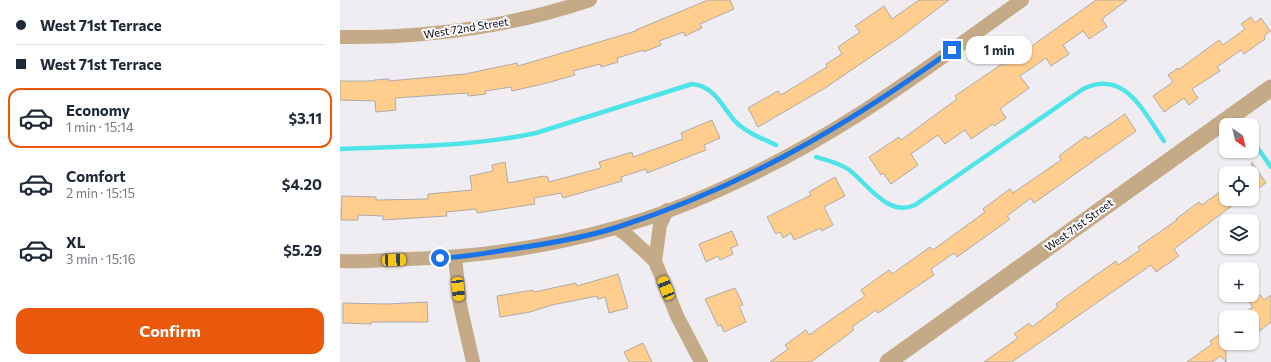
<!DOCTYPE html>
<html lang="en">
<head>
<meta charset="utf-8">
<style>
	:root { --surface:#fff; --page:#f2f2f3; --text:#1f2937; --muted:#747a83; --line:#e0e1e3; --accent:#ea580c }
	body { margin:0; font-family:Commissioner,sans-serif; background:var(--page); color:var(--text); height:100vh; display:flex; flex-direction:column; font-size:15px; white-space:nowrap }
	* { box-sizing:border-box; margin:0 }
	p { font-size:13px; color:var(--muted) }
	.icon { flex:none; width:22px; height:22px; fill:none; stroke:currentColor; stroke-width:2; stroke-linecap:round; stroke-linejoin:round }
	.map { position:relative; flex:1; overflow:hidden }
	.panel { display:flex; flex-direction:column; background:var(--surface); width:340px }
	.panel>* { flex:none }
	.top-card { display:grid; align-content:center; height:88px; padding:0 16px; background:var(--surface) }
	.needle { width:26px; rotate:145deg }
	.tools { position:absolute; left:879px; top:118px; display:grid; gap:8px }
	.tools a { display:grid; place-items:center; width:40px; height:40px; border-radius:8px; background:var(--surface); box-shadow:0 1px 3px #0004; font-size:20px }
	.end { position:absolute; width:18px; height:18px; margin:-9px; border:5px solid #1a73e8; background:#fff; box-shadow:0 0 0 2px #fff }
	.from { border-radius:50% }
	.bubble { position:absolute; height:28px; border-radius:12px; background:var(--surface); box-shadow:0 1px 3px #0004; font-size:13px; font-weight:700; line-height:28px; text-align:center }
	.car { position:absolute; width:12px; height:24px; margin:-12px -6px; border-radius:5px; box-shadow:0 0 3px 1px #0007; background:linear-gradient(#f5c518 24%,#345 0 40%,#f5c518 0 76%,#345 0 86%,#f5c518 0) }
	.top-card b { display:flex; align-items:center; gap:14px; height:38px; font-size:15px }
	.top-card b+b { border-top:1px solid var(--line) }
	.top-card i { width:10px; height:10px; background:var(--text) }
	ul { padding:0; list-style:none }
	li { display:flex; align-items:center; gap:12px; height:60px; margin:0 8px 6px; padding:0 8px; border:2px solid transparent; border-radius:12px }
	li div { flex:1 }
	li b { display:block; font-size:15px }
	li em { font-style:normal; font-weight:700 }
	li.on { border-color:var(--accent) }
	li>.icon { width:36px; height:36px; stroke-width:1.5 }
	.action { display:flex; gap:8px; margin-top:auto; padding:8px 16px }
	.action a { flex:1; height:46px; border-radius:12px; background:var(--accent); color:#fff; font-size:16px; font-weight:700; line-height:46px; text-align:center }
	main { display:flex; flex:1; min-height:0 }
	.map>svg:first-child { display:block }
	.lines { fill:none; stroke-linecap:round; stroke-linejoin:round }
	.stream { stroke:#4ee4e8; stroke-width:4.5 }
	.building { fill:#ffcd8d; stroke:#aeaba8 }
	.minor { stroke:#c4aa87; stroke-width:14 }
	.tertiary { stroke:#c4aa87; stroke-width:17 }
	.route { stroke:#1a73e8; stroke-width:5 }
	.labels { text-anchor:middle; stroke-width:4; stroke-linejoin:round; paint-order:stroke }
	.street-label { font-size:11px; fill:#0c0c0e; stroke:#fcfbff }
</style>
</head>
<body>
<main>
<section class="panel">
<div class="top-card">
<b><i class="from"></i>West 71st Terrace</b>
<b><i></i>West 71st Terrace</b>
</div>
<ul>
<li class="on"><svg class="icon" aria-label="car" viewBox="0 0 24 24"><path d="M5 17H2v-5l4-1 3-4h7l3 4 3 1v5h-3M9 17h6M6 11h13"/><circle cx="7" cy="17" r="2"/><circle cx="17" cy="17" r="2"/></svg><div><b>Economy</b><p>1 min · 15:14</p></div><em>$3.11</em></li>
<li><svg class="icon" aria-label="car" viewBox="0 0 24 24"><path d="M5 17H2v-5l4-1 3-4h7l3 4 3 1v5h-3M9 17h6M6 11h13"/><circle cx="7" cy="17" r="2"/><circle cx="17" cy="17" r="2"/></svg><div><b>Comfort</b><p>2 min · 15:15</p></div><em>$4.20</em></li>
<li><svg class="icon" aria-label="car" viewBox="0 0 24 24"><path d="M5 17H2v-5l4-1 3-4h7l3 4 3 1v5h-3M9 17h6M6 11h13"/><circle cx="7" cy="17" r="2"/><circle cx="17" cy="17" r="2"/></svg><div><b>XL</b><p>3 min · 15:16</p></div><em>$5.29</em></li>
</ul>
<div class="action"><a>Confirm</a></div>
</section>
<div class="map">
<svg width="931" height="362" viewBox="0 0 931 362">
	<rect width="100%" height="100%" fill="#efedf2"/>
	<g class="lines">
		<g class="stream">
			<polyline points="912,140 931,167"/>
			<path d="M 0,149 C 65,146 131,147 196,133 L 352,84 C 375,86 382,107 395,121 C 405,132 423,139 436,145"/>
			<path d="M 476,157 C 487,160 499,163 508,169 C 527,183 548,218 575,205 L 743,89 C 785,68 804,113 824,141"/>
		</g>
	</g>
	<g class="building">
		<polygon points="368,0 390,0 394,9 360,24 362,28 345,36 344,32 319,41 321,45 304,52 304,50 277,58 278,62 261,67 260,64 233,71 235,75 207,83 172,91 171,87 145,91 146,94 128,96 128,93 55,98 56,110 36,112 35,101 0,100 0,81 34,81 34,80 49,79 49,81 125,74 177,63 178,66 296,31 296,30"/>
		<polygon points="579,0 609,0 563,35 485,88 418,127 408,108 438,91 441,95 487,67 486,64 502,54 498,47 520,32 515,26 544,6 552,19"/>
		<polygon points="756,0 787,0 762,19 767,27 749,39 743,31 723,45 729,54 711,66 706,58 680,76 689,88 660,109 666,118 654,126 653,124 631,139 625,130 605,144 598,135 571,154 578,165 551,184 543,173 541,175 529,157 559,137 561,140 617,99 615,96 662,64 664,66"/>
		<polygon points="911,17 915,23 921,18 930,31 924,36 925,39 904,54 901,50 877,67 880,71 852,89 858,98 849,105 844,98 824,112 813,96 833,82 828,75 838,68 838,70 879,40 883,45 905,29 901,24"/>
		<polygon points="785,114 796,131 694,203 691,198 667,216 670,219 617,257 614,253 591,269 594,275 538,313 536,310 512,327 514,330 471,362 430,362 448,349 445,345 466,330 469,335 525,296 521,290 549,270 552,274 590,247 593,250 645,212 643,209 670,189 673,193 721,160 719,156 746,136 748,139"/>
		<polygon points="372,120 380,138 364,145 366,150 307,173 306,169 281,177 282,181 223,198 221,193 194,198 195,204 137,213 136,209 106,212 107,216 43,220 43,216 18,215 18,220 1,220 2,196 36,197 36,200 88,199 88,194 132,190 130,176 153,171 152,165 165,162 168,183 204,176 208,177 209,182 261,168 259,162 292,152 293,157 343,139 341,133"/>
		<polygon points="912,162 926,183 912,193"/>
		<polygon points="495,177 505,196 484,207 493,225 482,231 481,228 454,240 451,233 443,238 440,232 436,234 427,217 471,195 469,192"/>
		<polygon points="886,187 886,199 901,199 834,249 839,256 816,272 811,265 672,362 644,362 678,338 674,334 689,323 692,327 718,307 716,304 756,275 776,261 778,265 800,250 798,247 837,220 836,219 859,202 862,205"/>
		<polygon points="392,231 398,245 391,248 393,254 380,260 378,256 366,262 359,244"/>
		<polygon points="278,274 288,308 269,313 265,297 258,299 257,296 212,305 190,312 160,317 157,296 193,290 194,292 236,283 237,286"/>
		<polygon points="395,288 403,305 399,306 406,322 384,332 381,325 378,326 365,299"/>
		<polygon points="920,295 924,300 931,295 931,322 917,333 912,326 912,317 898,317 913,307 909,302"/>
		<polygon points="87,302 88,322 31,322 31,324 3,323 3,303 48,304"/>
		<polygon points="886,330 886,362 881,356 872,362 847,362 872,344 870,341"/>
		<polygon points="303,343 312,362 289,362 284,352"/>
	</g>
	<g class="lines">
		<g class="minor">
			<path d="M 0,37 C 84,38 170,27 250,0"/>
			<polyline points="277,228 288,236 315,261 337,316 361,362"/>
			<polyline points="115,257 120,305 133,362"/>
			<path d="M 0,261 C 22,262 45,260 68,259 C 137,257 208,247 275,228 C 356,206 445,161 516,116 C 573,80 627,39 682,0"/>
			<polyline points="315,261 320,225 327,210"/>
		</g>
		<polyline class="tertiary" points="548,362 931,88"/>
	</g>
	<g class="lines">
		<path class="route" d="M 100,258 C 124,257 148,253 171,249 C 207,244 244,238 278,227 C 403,187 506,126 612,50"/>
	</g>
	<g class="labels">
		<g class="street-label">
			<text transform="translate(126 28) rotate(-9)" y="4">West 72nd Street</text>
			<text transform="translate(739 225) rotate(-36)" y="4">West 71st Street</text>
		</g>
	</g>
</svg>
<div class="tools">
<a><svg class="needle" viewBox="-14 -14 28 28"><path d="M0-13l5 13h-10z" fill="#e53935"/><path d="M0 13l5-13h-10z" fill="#747a83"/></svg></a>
<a><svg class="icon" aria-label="locate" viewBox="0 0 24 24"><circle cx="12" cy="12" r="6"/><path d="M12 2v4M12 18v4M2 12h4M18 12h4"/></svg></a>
<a><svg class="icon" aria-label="layers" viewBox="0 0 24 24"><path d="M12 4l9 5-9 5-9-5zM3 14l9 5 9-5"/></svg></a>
<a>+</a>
<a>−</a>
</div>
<i class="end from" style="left:100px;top:258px"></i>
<i class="end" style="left:612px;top:50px"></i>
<div class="bubble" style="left:626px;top:36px;width:66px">1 min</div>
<i class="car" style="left:54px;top:260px;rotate:88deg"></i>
<i class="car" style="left:326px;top:288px;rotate:338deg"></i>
<i class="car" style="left:118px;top:289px;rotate:174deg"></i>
</div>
</main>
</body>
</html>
